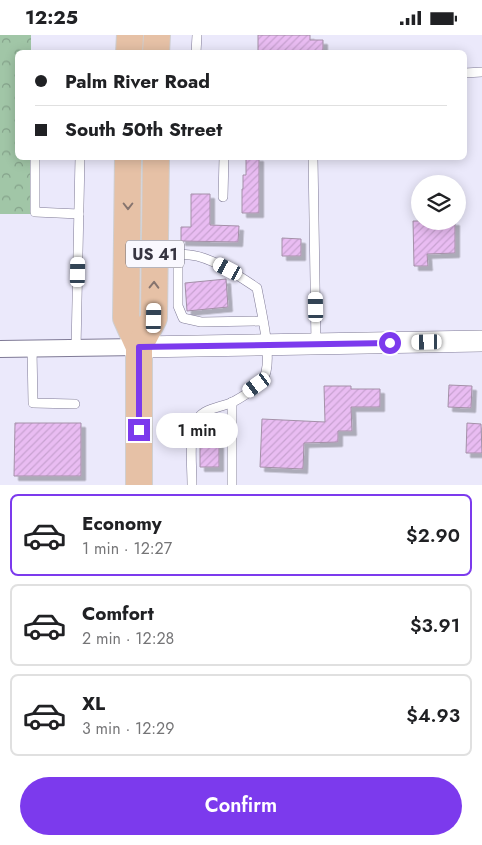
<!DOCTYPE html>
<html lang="en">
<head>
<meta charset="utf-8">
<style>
	:root { --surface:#fff; --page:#f2f2f2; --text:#202124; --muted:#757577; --line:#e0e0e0; --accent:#7c3aed }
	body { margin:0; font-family:Jost,sans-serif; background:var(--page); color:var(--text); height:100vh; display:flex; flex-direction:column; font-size:19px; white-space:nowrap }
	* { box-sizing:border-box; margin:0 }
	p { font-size:16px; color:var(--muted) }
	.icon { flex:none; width:28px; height:28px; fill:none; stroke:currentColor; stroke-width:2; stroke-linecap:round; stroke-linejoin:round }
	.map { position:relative; height:450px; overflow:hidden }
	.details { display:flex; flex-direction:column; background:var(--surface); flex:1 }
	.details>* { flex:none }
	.top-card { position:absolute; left:15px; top:15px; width:452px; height:110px; border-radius:8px; box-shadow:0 2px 12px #0003; display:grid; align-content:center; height:110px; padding:0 20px; background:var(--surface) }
	.buttons { position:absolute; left:411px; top:140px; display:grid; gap:10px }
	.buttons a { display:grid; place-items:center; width:55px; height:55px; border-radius:50%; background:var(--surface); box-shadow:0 2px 12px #0003; font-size:25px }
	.end { position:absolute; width:22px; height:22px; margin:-11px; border:6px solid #7c3aed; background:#fff; box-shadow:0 0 0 2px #fff }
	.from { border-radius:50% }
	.bubble { position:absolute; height:35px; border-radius:18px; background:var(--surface); box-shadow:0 2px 12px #0003; font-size:16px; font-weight:600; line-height:35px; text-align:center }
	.car { position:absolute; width:15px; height:30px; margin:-15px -8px; border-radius:6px; box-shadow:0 0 4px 1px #0007; background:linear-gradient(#fff 24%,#345 0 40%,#fff 0 76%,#345 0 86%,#fff 0) }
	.top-card b { display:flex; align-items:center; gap:18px; height:48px; font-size:19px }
	.top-card b+b { border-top:1px solid var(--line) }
	.top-card i { width:12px; height:12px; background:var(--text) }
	ul { padding:9px 0 0; list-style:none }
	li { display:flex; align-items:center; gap:15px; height:82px; margin:0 10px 8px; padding:0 10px; border:2px solid var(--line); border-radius:8px }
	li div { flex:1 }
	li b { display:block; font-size:19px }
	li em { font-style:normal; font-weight:600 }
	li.on { border-color:var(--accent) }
	li>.icon { width:45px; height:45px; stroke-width:1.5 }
	.button { display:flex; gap:10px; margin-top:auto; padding:10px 20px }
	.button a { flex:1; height:58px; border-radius:30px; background:var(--accent); color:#fff; font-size:20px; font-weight:600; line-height:58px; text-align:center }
	.status { display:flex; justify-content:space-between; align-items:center; height:35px; padding:0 25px; background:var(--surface); direction:ltr }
	.status svg { height:14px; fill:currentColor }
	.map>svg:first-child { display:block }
	.park { fill:url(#park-crowns) }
	.building { fill:url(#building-hatch); stroke:#a490a8; filter:url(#shadow) }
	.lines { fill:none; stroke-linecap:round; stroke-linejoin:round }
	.service-casing { stroke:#7f7a96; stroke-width:10 }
	.minor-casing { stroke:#7f7a96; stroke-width:18 }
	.tertiary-casing { stroke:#7f7a96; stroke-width:22 }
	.primary-casing { stroke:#cfcfd1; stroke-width:28 }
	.service { stroke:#fff; stroke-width:9 }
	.minor { stroke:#fff; stroke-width:16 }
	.tertiary { stroke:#fff; stroke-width:21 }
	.primary { stroke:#e6c1a6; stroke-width:26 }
	.oneway { stroke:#86746e }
	.route { stroke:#7c3aed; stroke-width:6 }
	.labels { text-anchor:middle; stroke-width:4; stroke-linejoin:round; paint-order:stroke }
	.shield { fill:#f9f8fe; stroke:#71707a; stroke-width:1 }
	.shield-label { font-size:16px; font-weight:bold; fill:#373541 }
</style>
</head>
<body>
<div class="status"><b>12:25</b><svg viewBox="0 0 49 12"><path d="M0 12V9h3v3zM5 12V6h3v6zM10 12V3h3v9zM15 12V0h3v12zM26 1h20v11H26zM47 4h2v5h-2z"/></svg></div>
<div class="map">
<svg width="482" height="450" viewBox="0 0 482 450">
	<defs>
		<pattern id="park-crowns" width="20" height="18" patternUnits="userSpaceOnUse" patternTransform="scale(1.25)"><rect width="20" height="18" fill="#a1c6a7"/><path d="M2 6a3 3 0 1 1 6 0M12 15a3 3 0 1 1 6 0" fill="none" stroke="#84a28a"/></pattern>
		<pattern id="building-hatch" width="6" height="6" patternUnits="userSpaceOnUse" patternTransform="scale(1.25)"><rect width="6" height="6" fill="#e9bcf2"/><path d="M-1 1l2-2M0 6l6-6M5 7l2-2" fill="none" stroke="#c8a2d1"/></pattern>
		<filter id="shadow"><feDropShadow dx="4.5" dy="4.5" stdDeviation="0" flood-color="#0004"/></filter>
	</defs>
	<rect width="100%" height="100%" fill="#ebe9fb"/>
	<polygon class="park" points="0,0 31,0 31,17 18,18 18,122 34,123 35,179 0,179"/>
	<g class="building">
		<polygon points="258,0 310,0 310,5 323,5 323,18 258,18"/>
		<polygon points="246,122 259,122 259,178 242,178 242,154 243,154 243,140 246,140"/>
		<polygon points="191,159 210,159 210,190 239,191 238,207 181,206 181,192 191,192"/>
		<polygon points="413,186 455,186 455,218 427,219 428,231 414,231"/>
		<polygon points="282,203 301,204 301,221 282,221"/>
		<polygon points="226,244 228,272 187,276 185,248"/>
		<polygon points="449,350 472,351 471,373 448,372"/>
		<polygon points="324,351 351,351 351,354 380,354 380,372 351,372 352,396 338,396 338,407 304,408 303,434 260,432 262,384 325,387"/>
		<polygon points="206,384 219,384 219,392 213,399 214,403 219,405 219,432 200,432 200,395"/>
		<polygon points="15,388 81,388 81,441 14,441"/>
		<polygon points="467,388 481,389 482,418 466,418"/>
	</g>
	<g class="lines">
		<g class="service-casing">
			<g id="service">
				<polyline points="196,18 197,0"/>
				<polyline points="465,38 482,37"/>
				<polyline points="35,122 35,177 79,179"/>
				<polyline points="313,122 316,309"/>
				<polyline points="223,162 224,122"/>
				<path d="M 158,220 C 168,220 179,218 190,220 C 212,222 239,241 257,253 C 261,275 271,316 266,337 C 263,350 244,361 233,367 C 220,373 200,373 195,389 C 189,407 192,431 192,450"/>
				<polyline points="178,220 178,271 183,283 201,287 262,286"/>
				<polyline points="32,314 33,368 75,369"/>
				<polyline points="76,314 80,122"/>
				<polyline points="219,399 232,391"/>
				<polyline points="232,450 232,367"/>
			</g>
		</g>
		<g class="minor-casing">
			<polyline id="minor" points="0,314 139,312"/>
		</g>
		<g class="tertiary-casing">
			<polyline id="tertiary" points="139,312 482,306"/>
		</g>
		<g class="primary-casing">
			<g id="primary">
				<polyline points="129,18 130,0"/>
				<polyline points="156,18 157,0"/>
				<polyline points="128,122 126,283 139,312"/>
				<polyline points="139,450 139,312 154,283 156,122"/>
			</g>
		</g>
		<use href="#service" class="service"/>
		<use href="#minor" class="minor"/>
		<use href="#tertiary" class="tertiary"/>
		<use href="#primary" class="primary"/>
	</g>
	<defs><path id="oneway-chevron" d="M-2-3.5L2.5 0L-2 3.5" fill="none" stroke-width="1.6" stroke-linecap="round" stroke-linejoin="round" transform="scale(1.25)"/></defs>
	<g class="oneway">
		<use href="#oneway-chevron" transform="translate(128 171) rotate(90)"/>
		<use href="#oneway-chevron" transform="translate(154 250) rotate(-89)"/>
	</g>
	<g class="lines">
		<polyline class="route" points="139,395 139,312 390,308"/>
	</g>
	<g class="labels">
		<rect class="shield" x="126" y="205.5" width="58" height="27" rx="4"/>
		<g class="shield-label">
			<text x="155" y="225">US 41</text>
		</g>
	</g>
</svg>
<div class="buttons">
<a><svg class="icon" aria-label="layers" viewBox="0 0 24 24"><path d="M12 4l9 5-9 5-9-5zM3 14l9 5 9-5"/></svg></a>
</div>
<i class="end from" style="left:390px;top:308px"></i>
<i class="end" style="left:139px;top:395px"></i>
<div class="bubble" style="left:156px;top:378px;width:82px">1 min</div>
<i class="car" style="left:228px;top:234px;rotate:298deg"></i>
<i class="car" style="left:78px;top:237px;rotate:1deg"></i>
<i class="car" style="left:316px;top:272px;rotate:359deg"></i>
<i class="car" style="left:154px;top:283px;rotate:1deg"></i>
<i class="car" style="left:427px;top:307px;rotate:269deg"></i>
<i class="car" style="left:257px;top:350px;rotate:234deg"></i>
<div class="top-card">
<b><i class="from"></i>Palm River Road</b>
<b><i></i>South 50th Street</b>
</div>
</div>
<section class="details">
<ul>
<li class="on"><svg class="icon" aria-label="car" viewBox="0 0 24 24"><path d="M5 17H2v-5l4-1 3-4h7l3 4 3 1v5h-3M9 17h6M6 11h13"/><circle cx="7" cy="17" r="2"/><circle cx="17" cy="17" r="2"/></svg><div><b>Economy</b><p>1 min · 12:27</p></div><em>$2.90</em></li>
<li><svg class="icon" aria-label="car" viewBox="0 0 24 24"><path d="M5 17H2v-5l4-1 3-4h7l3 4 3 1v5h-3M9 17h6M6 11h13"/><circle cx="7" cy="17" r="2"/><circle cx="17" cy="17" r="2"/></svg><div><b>Comfort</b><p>2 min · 12:28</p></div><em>$3.91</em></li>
<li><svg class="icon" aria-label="car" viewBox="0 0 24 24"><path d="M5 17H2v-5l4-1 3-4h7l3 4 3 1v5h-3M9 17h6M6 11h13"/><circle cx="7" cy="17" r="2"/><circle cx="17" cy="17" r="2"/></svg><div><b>XL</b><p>3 min · 12:29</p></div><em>$4.93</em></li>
</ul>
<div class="button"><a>Confirm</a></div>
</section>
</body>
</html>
